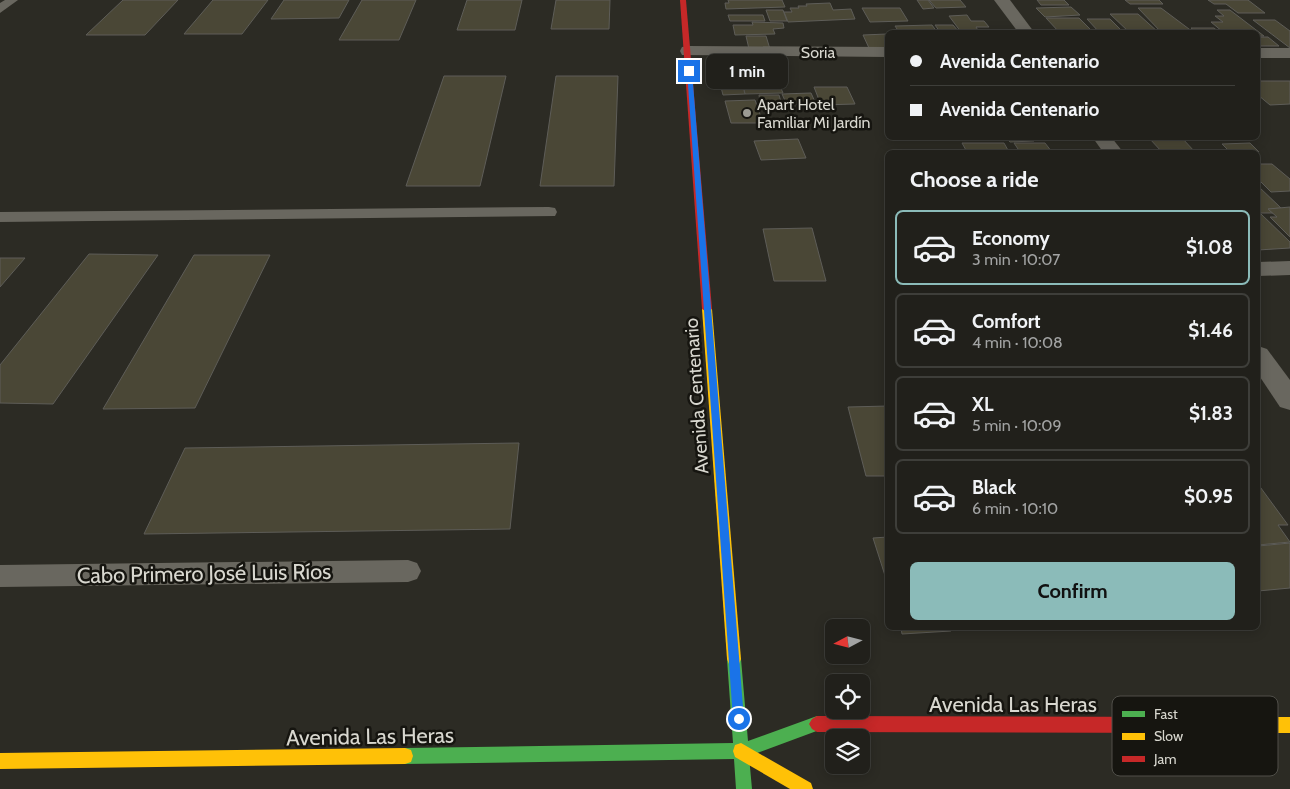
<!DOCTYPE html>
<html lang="en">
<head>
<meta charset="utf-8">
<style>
	:root { --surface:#21201b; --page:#2d2d28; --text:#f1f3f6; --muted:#a2a3a3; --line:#3e3e3a; --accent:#8bbbb9 }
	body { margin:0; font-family:Cabin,sans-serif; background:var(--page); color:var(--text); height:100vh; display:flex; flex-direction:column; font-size:19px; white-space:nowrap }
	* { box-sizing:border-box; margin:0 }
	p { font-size:16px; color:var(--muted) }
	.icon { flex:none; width:28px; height:28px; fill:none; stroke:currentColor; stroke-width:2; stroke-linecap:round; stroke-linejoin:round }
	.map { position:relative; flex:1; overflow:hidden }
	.sheet { position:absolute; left:885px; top:150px; width:375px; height:480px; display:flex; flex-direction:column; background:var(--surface); border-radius:8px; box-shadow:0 2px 12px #0003,0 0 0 1px var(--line) }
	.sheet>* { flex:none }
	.guide { position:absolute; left:885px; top:30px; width:375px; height:110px; border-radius:8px; box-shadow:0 2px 12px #0003,0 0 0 1px var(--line); display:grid; align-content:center; height:110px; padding:0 25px; background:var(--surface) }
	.needle { width:32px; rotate:263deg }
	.tools { position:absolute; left:825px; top:619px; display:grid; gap:10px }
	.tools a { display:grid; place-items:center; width:45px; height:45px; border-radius:8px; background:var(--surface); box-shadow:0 2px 12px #0003,0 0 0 1px var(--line); font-size:25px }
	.end { position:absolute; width:22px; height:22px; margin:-11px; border:6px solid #1a73e8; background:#fff; box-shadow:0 0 0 2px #fff }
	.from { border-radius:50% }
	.bubble { position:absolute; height:35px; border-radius:8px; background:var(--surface); box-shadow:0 2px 12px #0003,0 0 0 1px var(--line); font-size:16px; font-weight:700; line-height:35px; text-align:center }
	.guide b { display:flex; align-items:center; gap:18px; height:48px; font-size:19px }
	.guide b+b { border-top:1px solid var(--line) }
	.guide i { width:12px; height:12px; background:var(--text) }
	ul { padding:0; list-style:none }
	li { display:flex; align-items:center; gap:15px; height:75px; margin:0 10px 8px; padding:0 15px; border:2px solid var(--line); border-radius:8px }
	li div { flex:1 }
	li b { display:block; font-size:19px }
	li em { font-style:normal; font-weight:700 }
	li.selected { border-color:var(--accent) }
	li>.icon { width:45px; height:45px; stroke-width:1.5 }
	h2 { padding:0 25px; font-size:22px; line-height:60px }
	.action { display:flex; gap:10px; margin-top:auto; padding:10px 25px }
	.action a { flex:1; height:58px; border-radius:8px; background:var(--accent); color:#111; font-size:20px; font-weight:700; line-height:58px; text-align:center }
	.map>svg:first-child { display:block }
	.building { fill:#4a4736; stroke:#5e5d58 }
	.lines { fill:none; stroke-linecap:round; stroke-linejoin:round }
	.lane { fill:#69675f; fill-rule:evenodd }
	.street { fill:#69675f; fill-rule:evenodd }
	.fast { fill:#4caf50; fill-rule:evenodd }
	.slow { fill:#ffc107; fill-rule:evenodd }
	.jam { fill:#c62828; fill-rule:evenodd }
	.route { fill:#1a73e8 }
	.poi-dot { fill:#9c9b93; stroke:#161510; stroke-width:2 }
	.labels { text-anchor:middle; stroke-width:5; stroke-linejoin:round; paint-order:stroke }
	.far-street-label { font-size:16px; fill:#d8d7cf; stroke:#161510 }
	.far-poi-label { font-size:16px; fill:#d8d7cf; stroke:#161510; text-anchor:start }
	.street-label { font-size:19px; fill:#d8d7cf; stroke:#161510 }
	.near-street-label { font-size:22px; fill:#d8d7cf; stroke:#161510 }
	.key { fill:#161510; stroke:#504f49; stroke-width:1 }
	.key-label { font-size:14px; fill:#d8d7cf }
</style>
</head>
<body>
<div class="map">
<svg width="1290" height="789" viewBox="0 0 1290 789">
	<rect width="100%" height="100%" fill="#2c2b24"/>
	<g class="building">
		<polygon points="123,0 178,0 145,35 86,35"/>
		<polygon points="213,0 268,0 242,34 184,34"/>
		<polygon points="284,0 349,0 339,18 271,19"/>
		<polygon points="362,0 416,0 399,40 339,40"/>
		<polygon points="467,0 522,0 515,30 457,30"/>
		<polygon points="556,0 610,0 609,29 551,29"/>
		<polygon points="728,0 782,0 785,7 726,9 725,3 729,3"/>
		<polygon points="917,0 928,0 934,8 923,9"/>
		<polygon points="929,0 960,0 966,7 936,8"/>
		<polygon points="1037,0 1064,0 1069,5 1041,5"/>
		<polygon points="1125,0 1159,0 1163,4 1130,4"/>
		<polygon points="1208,0 1248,0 1265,13 1238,13 1226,4 1214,4"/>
		<polygon points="830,3 833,10 851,9 855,19 788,22 784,12 792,12 790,8 799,8 798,6 807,6 806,4"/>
		<polygon points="1071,7 1080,15 1045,17 1036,8"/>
		<polygon points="862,8 900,8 908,21 870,22"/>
		<polygon points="1138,8 1161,8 1193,32 1161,32"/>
		<polygon points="766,10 783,10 787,21 770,21"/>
		<polygon points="1217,10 1230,10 1264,36 1258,36 1258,32 1223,32 1211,22 1223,22 1215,16 1224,16"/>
		<polygon points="1110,14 1138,14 1158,32 1129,32"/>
		<polygon points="728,15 763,15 765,21 730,21"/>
		<polygon points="967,15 971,21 984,21 989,27 976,27 979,32 961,32 949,16"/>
		<polygon points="1046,18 1079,18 1093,32 1059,32"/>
		<polygon points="1087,19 1110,19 1123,32 1099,32"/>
		<polygon points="1253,20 1275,20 1290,31 1290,48"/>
		<polygon points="752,22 783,23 784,28 773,29 775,34 735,35 733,25 753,25"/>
		<polygon points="932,25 937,32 899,32 895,26"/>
		<polygon points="935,25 953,25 959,32 940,32"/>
		<polygon points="1191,28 1214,28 1219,32 1196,32"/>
		<polygon points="887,34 888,48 869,48 863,35"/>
		<polygon points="746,36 766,36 770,49 749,49"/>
		<polygon points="1258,37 1268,37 1279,46 1258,46"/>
		<polygon points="767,70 770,79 777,79 783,93 745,94 741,79 748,79 746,71"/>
		<polygon points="746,71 748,79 741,79 745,94 723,95 717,72"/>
		<polygon points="444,76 506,76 480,186 406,186"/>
		<polygon points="556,76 618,76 614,186 540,186"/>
		<polygon points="1258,81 1290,81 1290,104 1270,105 1258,95"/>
		<polygon points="814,87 847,87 855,104 821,105"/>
		<polygon points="811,93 816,104 787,105 782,94"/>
		<polygon points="759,95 779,95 781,102 760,102"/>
		<polygon points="755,100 763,123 731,123 725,101"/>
		<polygon points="1006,138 1031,138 1034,141 1010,142"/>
		<polygon points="1149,138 1182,138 1195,152 1162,152"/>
		<polygon points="798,139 806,158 761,160 754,141"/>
		<polygon points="962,143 1004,143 1009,152 967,152"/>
		<polygon points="1014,143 1045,143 1052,152 1020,152"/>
		<polygon points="1250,143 1259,152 1230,152 1222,144"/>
		<polygon points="1258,164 1272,164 1290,179 1290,191 1271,192 1258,179"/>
		<polygon points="1258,186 1281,208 1268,209 1273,213 1258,213"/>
		<polygon points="1290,207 1290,237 1270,217 1277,217 1268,209"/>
		<polygon points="1258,214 1261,214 1290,242 1290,248 1258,250"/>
		<polygon points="812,228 826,281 774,281 763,229"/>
		<polygon points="89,254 158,255 53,404 0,403 0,365"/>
		<polygon points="194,255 270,255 195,408 103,409"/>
		<polygon points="0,258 25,258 0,287"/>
		<polygon points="888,406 888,476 866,476 848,407"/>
		<polygon points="519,443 510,529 144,534 185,448"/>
		<polygon points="1258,484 1288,525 1278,525 1290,542 1258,545"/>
		<polygon points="888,537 888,585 873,538"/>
		<polygon points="1290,543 1290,588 1258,591 1258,546"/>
		<polygon points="901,628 950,628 951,631 902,634"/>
	</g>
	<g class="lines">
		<g class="lane">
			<polygon points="5,0 18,0 0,13 0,3"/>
			<polygon points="549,207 555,208 557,212 555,216 0,222 0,212"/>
			<polygon points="408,560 417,563 421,571 417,579 408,582 0,587 0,565"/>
		</g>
		<g class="street">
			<polygon points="994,0 1010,0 1034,32 1018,32"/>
			<polygon points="688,46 888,47 888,57 682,55 680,51 682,47"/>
			<rect x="1258" y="48" width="32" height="10"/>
			<polygon points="1093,138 1112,138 1123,152 1103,152"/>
			<polygon points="1290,261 1290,275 1258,276 1258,262"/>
			<polygon points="1258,346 1267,349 1290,380 1290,410 1280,407 1258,374"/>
		</g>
		<polygon class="fast" points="734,652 739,654 741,659 748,741 817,716 822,719 825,724 822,729 749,756 752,789 736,789 734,759 405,764 399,762 397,756 399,750 405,748 733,743 727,659 729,654"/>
		<g class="slow">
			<polygon points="707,306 712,309 741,659 739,664 734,666 729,664 727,659 702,309"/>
			<polygon points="1190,717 1290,717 1290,733 1190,733 1185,730 1182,725 1185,720"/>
			<polygon points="741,743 811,783 813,789 790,789 735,757 733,751 735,745"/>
			<polygon points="405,748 411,750 413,756 411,762 405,764 0,769 0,753"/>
		</g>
		<g class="jam">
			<polygon points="680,0 686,0 712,309 707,312 702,309"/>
			<polygon points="817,716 1190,717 1195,720 1198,725 1195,730 1190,733 817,732 812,729 809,724 812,719"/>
		</g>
	</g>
	<polygon class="route" points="689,70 692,71 744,719 739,725 733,719 687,71"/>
	<circle class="poi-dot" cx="747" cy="113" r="5"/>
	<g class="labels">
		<g class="far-street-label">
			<text x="818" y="58">Soria</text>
		</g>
		<g class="far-poi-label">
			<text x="757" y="110">Apart Hotel<tspan x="757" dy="18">Familiar Mi Jardín</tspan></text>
		</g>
		<g class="street-label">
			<text transform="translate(696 396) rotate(-94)" y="7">Avenida Centenario</text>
		</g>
		<g class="near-street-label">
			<text transform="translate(204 573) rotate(-1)" y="8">Cabo Primero José Luis Ríos</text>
			<text x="1013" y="712">Avenida Las Heras</text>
			<text transform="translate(370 736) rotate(-1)" y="8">Avenida Las Heras</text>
		</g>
	</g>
	<rect x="1112" y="696" width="166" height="80" rx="8" class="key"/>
	<rect x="1122" y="711" width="23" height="6" fill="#4caf50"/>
	<rect x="1122" y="733" width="23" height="7" fill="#ffc107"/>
	<rect x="1122" y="756" width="23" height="6" fill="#c62828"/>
	<g class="key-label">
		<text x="1154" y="719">Fast</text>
		<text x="1154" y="741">Slow</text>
		<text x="1154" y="764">Jam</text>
	</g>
</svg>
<div class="tools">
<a><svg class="needle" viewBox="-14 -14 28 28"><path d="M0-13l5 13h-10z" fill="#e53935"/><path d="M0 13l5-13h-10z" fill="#a2a3a3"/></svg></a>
<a><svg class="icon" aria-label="locate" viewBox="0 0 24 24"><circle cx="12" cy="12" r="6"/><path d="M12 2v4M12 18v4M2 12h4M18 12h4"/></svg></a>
<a><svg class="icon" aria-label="layers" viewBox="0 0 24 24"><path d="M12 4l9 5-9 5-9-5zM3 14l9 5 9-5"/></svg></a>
</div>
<i class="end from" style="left:739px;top:719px"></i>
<i class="end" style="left:689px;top:71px"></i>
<div class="bubble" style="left:706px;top:54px;width:82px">1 min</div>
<div class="guide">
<b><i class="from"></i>Avenida Centenario</b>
<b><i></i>Avenida Centenario</b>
</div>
<section class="sheet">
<h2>Choose a ride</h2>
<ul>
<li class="selected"><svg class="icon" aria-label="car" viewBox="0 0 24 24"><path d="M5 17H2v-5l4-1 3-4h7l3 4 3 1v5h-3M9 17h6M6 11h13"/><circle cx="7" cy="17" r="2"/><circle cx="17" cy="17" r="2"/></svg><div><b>Economy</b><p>3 min · 10:07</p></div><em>$1.08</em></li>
<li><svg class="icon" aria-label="car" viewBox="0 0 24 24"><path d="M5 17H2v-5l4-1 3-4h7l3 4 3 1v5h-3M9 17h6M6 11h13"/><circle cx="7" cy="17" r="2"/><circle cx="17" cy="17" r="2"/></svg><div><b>Comfort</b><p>4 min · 10:08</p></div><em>$1.46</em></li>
<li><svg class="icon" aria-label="car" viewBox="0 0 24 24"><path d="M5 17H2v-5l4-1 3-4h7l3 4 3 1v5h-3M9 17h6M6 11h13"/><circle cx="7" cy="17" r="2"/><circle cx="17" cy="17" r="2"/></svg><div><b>XL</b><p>5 min · 10:09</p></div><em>$1.83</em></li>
<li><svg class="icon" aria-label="car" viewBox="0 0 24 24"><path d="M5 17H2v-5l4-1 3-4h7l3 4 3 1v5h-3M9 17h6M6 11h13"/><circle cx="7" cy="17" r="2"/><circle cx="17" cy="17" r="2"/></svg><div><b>Black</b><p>6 min · 10:10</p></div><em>$0.95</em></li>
</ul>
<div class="action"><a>Confirm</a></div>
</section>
</div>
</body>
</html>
